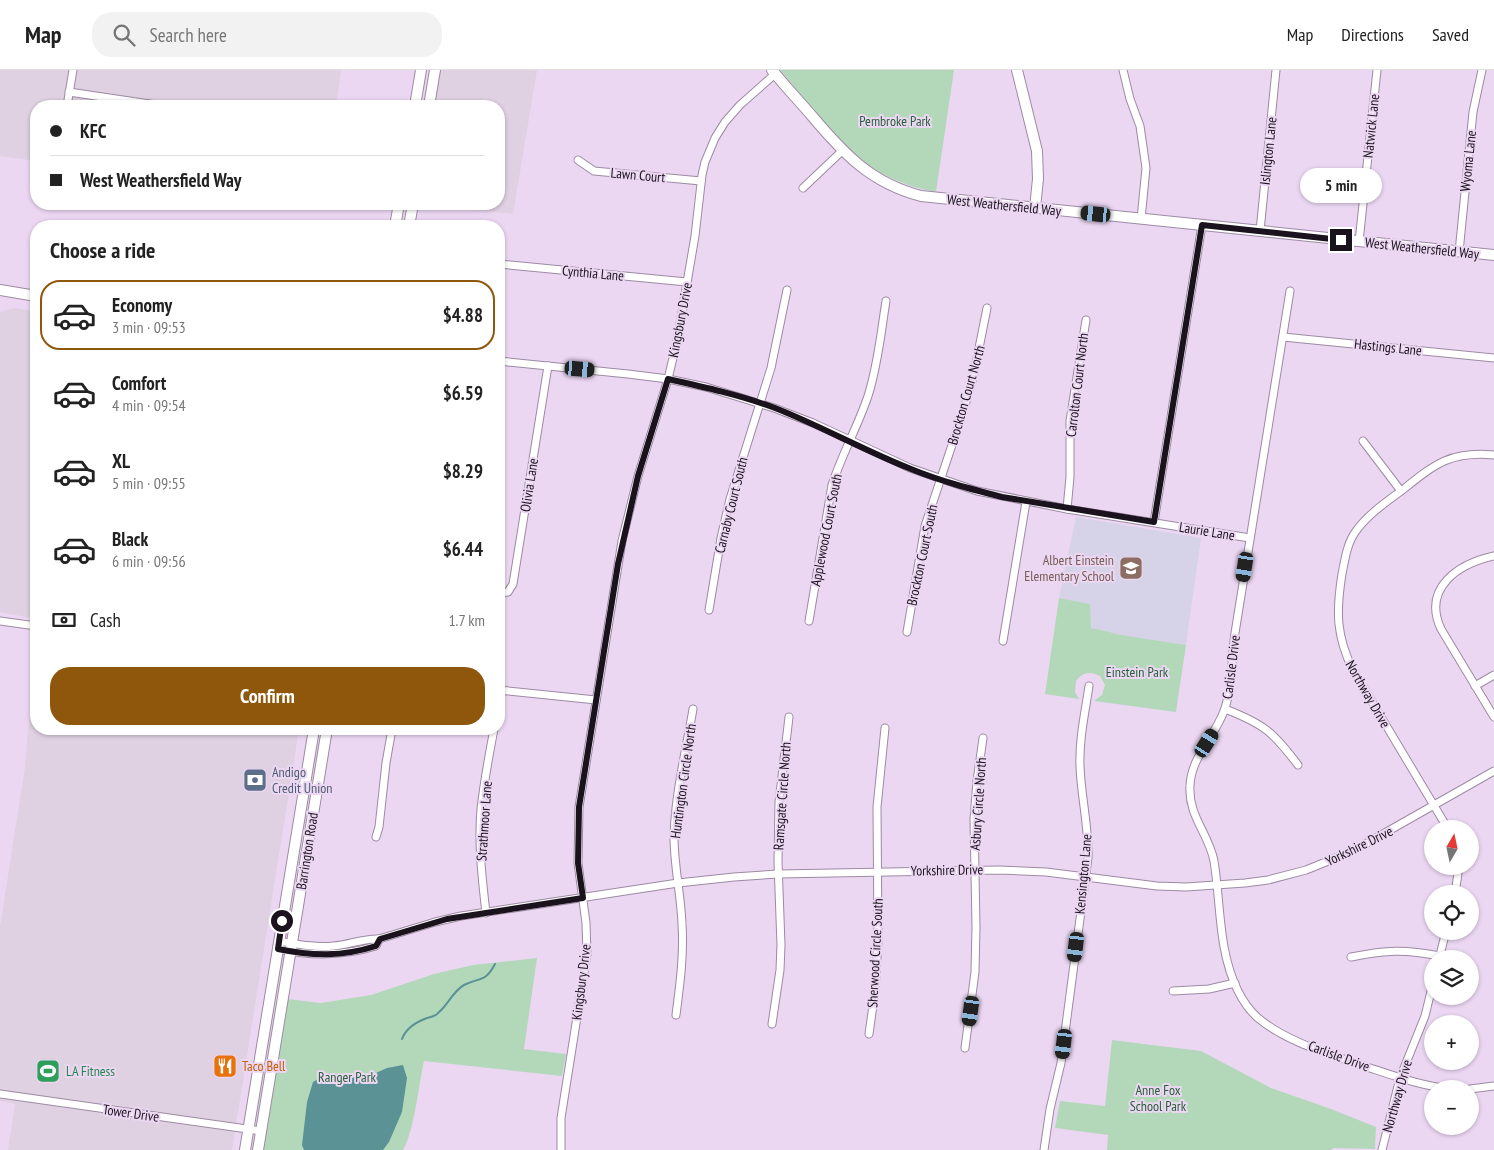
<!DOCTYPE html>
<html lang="en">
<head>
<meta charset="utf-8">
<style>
	:root { --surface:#fff; --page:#f2f2f2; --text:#222; --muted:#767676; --line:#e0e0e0; --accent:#8e570b }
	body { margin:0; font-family:"PT Sans Narrow",sans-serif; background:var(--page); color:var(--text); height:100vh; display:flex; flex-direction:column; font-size:19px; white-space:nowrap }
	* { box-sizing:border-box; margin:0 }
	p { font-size:16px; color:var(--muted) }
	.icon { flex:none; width:28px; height:28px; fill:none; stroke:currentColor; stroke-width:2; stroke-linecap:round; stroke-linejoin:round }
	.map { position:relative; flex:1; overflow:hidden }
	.side { position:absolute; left:30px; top:150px; width:475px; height:515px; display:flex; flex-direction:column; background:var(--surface); border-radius:20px; box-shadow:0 1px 4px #0004 }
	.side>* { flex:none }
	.guide { position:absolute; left:30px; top:30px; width:475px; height:110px; border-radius:20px; box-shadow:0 1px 4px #0004; display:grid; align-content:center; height:110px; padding:0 20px; background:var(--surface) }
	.needle { width:32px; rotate:9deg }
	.controls { position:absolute; left:1424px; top:750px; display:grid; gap:10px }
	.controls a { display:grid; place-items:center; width:55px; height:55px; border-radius:50%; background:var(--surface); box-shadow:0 1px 4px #0004; font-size:25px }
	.end { position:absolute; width:22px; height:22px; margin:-11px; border:6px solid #1a131d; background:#fff; box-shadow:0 0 0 2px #fff }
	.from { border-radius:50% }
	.bubble { position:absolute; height:35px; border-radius:18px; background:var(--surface); box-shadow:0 1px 4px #0004; font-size:16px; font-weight:800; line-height:35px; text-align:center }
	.car { position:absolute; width:15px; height:30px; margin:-15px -8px; border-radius:6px; box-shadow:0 0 4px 1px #0007; background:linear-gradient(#222 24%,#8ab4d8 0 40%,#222 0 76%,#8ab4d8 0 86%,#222 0) }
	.guide b { display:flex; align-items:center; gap:18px; height:48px; font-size:19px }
	.guide b+b { border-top:1px solid var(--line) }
	.guide i { width:12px; height:12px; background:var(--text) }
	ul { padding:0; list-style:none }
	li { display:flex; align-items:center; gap:15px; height:70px; margin:0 10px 8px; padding:0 10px; border:2px solid transparent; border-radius:20px }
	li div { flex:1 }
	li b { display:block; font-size:19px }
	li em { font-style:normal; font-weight:800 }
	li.active { border-color:var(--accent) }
	li>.icon { width:45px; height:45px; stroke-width:1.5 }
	h2 { padding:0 20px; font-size:22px; line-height:60px }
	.pay { display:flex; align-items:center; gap:12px; height:55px; padding:0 20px; font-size:19px }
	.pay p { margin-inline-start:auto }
	.action { display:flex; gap:10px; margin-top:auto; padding:10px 20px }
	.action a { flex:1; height:58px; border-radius:20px; background:var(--accent); color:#fff; font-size:20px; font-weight:800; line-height:58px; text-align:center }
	header { display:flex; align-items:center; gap:30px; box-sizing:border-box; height:70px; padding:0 25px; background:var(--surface); border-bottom:1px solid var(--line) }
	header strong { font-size:24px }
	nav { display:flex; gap:28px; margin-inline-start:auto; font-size:18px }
	.search { width:350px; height:45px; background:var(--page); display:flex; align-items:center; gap:12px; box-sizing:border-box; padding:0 18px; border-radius:20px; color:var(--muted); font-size:19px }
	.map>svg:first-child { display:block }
	.commercial { fill:#dfd0e2 }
	.education { fill:#d6d2e8 }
	.green { fill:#b2d8b9 }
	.water { fill:#5a9295 }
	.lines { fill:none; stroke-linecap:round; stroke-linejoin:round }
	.stream { stroke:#5a9295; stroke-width:2 }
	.street-casing { stroke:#9d8aa3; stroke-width:9 }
	.secondary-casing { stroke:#9d8aa3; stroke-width:12 }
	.street { stroke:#fff; stroke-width:7 }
	.secondary { stroke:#fff; stroke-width:10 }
	.route { stroke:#1a131d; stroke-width:6 }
	.labels { text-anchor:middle; stroke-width:4; stroke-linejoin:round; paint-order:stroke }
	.park-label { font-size:14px; fill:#276038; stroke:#ecd7f3 }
	.street-label { font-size:14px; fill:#1a131d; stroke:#ecd7f3 }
	.education-label { font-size:14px; fill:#785e54; stroke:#ecd7f3; text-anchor:end }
	.service-label { font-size:14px; fill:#4e5e75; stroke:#ecd7f3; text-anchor:start }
	.food-label { font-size:14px; fill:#c56008; stroke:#ecd7f3; text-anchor:start }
	.leisure-label { font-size:14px; fill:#27864d; stroke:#ecd7f3; text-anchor:start }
</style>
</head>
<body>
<header>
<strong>Map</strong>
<div class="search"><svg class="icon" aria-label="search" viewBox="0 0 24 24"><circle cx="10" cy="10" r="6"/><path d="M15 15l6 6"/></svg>Search here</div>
<nav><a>Map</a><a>Directions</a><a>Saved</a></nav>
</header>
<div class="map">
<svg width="1494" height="1080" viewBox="0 0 1494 1080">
	<rect width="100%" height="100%" fill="#ecd7f3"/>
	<g class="commercial">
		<polygon points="0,0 341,0 336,36 36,36 36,91 0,86"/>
		<polygon points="440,0 537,0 513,144 418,134 499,134 499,36 434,36"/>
		<polygon points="15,238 36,242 36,549 0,542 0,243 6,240"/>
		<polygon points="36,601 36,659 299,659 232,1080 8,1080 15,1034 0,1031 0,857 25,697 28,659"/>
	</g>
	<polygon class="education" points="1076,447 1201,468 1186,575 1115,564 1110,562 1090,558 1090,534 1059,528"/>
	<g class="green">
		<path d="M 780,0 L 954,0 L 936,122 C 914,118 894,111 875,99 C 839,77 809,32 780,0 Z"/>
		<path d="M 1059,528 L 1090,534 L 1091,558 L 1110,562 L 1115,564 L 1186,575 L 1176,642 L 1094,631 L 1102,625 L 1105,615 L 1100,606 C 1091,601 1082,602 1076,611 L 1075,622 L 1079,629 L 1045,624 Z"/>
		<path d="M 537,888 L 524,979 L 566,984 L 562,1006 L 424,991 C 419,1013 414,1062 403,1080 L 263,1080 L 287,929 L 321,933 L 371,925 L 434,904 L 473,895 Z"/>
		<polygon points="1112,970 1201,981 1271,1018 1331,1039 1376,1057 1375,1079 1334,1078 1331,1080 1107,1080 1108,1065 1055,1058 1060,1031 1105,1036"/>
	</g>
	<polygon class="water" points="403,995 407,1008 402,1042 389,1072 383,1080 304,1080 302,1075 307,1032 313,1012 328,1003 365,1008 387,998"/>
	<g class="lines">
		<path class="stream" d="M 402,969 C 406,958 416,952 427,948 C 431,947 436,946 438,943 C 448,935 453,921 464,915 C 480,907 485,913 495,894"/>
		<g class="street-casing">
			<g id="street">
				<polyline points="1123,0 1130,29 1140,56 1146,98 1141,149"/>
				<polyline points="69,22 163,36"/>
				<polyline points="67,36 73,0"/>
				<polyline points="578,90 594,101 701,111"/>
				<polyline points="803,118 842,81"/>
				<polyline points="1260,161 1276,0"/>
				<polyline points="1359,172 1377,0"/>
				<polyline points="1459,182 1473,42 1482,0"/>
				<polyline points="499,194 687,212"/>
				<path d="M 1290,221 L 1235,563 C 1231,589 1233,616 1224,641 C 1214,668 1191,687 1190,716 C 1188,746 1209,764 1214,791 C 1221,834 1218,881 1238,921 C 1243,931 1250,941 1258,948 C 1287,972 1327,983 1361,995 C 1392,1005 1420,1016 1452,1019"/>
				<polyline points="1283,267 1494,288"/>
				<polyline points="499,291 628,304 668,309 706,317 774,338 813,353 910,398 977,421 1067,439 1250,468"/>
				<polyline points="1363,371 1401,421"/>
				<polyline points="1067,439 1070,407 1070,351 1086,250"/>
				<polyline points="1154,452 1202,155"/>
				<path d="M 1494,486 C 1458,494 1422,518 1441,559 L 1494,647"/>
				<polyline points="499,523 508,522 513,514 548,296"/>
				<polyline points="709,540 721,468 730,429 771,298 787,220"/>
				<polyline points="0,551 36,556"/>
				<path d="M 809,551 L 832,415 C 842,384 858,356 868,326 C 878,295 881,262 886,231"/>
				<polyline points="907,562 925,456 963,342 973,308 987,238"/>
				<polyline points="1003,571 1026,432"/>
				<polyline points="1475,616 1494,605"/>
				<polyline points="499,620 596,630"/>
				<path d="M 1225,639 C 1264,654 1273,662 1298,695"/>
				<path d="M 1448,759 L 1353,600 C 1336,566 1336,541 1342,504 C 1345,489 1347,473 1356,461 C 1369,443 1388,431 1405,418 C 1436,393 1452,381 1494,385"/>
				<polyline points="376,767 379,757 386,693 392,659"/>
				<polyline points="1455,824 1459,796"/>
				<path d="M 486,843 C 482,808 478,774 481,739 C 484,712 489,685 494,659"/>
				<path d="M 279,871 C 297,874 315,878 333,876 C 349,875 364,868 379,869 L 435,852 L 461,846 L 678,813 L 734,807 L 778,804 L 999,800 L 1046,802 L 1157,816 L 1186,817 L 1245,813 L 1268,810 L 1306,800 L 1353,781 L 1494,701"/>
				<path d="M 278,879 C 312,886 342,886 376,876 L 379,869"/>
				<path d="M 1351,887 C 1387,880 1404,879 1440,886"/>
				<polyline points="1439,889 1446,861"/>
				<polyline points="1173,921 1209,919 1235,913"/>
				<path d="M 676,945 C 680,914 684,884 682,854 C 681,825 674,796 674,767 C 675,724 686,681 693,639"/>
				<polyline points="772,954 780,900 781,875 778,792 779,732 789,647"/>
				<polyline points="869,964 875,921 878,870 877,737 885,658"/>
				<polyline points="965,978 975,902 976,857 974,749 977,711 983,668"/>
				<polyline points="1470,1019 1494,1016"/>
				<polyline points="0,1024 261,1061"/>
				<polyline points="561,1080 561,1048 587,884 586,853 578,793 579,737 622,471 638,406 668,309 677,271 695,166 702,105 705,92 715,68 725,52 740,35 775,4"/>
				<path d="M 1044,1080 L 1050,1039 L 1061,993 L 1088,788 C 1089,757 1081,727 1080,696 C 1079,669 1085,643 1089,616"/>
				<polyline points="1382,1080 1400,1008 1425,946 1432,917"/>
			</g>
		</g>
		<g class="secondary-casing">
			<g id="secondary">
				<path d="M 772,0 C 785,16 799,31 812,46 C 844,84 871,113 921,126 L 1494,185"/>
				<polyline points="1017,0 1037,81 1038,109 1035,138"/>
				<polyline points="415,36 421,0"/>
				<polyline points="429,36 435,0"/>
				<polyline points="395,156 399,134"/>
				<polyline points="409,156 413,134"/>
				<polyline points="0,220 36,226"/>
				<polyline points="245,1080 314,659"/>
				<polyline points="258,1080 327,659"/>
			</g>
		</g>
		<use href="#street" class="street"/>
		<use href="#secondary" class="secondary"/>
	</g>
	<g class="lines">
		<path class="route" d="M 282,851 L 278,879 C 312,886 342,887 376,876 L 380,869 L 447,849 L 583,828 L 578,793 L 579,737 L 618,494 L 638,406 L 668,309 C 704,317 740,325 775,338 C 821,356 865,381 911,399 C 940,411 971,419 1002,427 L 1154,452 L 1202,155 L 1341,170"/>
	</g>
	<defs>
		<g id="school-square" transform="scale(1.25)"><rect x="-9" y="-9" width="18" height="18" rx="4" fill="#8d6e63" stroke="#ecd7f3"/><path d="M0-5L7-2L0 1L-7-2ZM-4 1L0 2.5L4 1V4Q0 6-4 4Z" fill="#fff"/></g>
		<g id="bank-square" transform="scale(1.25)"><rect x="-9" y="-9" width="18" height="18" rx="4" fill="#5c6f8a" stroke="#ecd7f3"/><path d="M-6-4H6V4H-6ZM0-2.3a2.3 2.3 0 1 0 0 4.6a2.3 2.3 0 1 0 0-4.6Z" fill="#fff"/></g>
		<g id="restaurant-square" transform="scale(1.25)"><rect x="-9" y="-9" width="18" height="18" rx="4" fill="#e8710a" stroke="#ecd7f3"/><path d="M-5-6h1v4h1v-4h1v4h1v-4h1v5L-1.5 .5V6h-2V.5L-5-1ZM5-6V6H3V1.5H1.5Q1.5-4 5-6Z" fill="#fff"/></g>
		<g id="stadium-square" transform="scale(1.25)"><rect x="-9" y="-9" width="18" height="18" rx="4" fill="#2e9e5b" stroke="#ecd7f3"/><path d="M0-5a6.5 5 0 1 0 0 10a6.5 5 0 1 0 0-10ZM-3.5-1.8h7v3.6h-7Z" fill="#fff"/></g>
	</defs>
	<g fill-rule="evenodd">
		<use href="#school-square" x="1131" y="498"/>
		<use href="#bank-square" x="255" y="710"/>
		<use href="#restaurant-square" x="225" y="996"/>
		<use href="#stadium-square" x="48" y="1001"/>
	</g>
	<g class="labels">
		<g class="park-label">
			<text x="895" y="56">Pembroke Park</text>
			<text x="1137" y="607">Einstein Park</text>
			<text x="347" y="1012">Ranger Park</text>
			<text x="1158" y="1025">Anne Fox<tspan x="1158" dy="16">School Park</tspan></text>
		</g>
		<g class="street-label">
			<text transform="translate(1371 56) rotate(-84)" y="5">Natwick Lane</text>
			<text transform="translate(1268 81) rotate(-84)" y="5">Islington Lane</text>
			<text transform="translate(1468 91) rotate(-84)" y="5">Wyoma Lane</text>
			<text transform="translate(638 105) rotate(5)" y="5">Lawn Court</text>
			<text transform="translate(1004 135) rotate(6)" y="5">West Weathersfield Way</text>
			<text transform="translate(1422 178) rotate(6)" y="5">West Weathersfield Way</text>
			<text transform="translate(593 203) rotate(5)" y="5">Cynthia Lane</text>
			<text transform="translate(680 250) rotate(-79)" y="5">Kingsbury Drive</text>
			<text transform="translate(1388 277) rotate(6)" y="5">Hastings Lane</text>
			<text transform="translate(1077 315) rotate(-83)" y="5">Carrolton Court North</text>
			<text transform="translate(966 325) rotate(-74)" y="5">Brockton Court North</text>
			<text transform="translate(529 415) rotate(-81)" y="5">Olivia Lane</text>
			<text transform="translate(731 435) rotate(-76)" y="5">Carnaby Court South</text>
			<text transform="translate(826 460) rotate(-79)" y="5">Applewood Court South</text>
			<text transform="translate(1207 461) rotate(9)" y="5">Laurie Lane</text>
			<text transform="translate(922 485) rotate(-78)" y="5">Brockton Court South</text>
			<text transform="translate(1231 597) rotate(-83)" y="5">Carlisle Drive</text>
			<text transform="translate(1368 624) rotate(60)" y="5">Northway Drive</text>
			<text transform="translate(683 711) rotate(-82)" y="5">Huntington Circle North</text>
			<text transform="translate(782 726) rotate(-86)" y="5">Ramsgate Circle North</text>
			<text transform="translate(978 734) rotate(-86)" y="5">Asbury Circle North</text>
			<text transform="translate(484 751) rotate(-86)" y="5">Strathmoor Lane</text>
			<text transform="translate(1359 776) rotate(-26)" y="5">Yorkshire Drive</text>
			<text transform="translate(307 781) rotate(-81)" y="5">Barrington Road</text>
			<text transform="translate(947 800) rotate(-1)" y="5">Yorkshire Drive</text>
			<text transform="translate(1083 804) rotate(-85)" y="5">Kensington Lane</text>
			<text transform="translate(875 883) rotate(-87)" y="5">Sherwood Circle South</text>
			<text transform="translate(581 912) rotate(-83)" y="5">Kingsbury Drive</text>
			<text transform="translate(1339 986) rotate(20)" y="5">Carlisle Drive</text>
			<text transform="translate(1397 1026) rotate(-74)" y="5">Northway Drive</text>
			<text transform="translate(131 1043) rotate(8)" y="5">Tower Drive</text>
		</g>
		<g class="education-label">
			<text x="1114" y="495">Albert Einstein<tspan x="1114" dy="16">Elementary School</tspan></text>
		</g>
		<g class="service-label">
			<text x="272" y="707">Andigo<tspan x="272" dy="16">Credit Union</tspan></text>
		</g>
		<g class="food-label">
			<text x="242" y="1001">Taco Bell</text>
		</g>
		<g class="leisure-label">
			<text x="66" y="1006">LA Fitness</text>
		</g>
	</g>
</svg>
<div class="controls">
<a><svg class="needle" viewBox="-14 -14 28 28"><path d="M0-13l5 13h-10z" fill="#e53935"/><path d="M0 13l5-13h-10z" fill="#767676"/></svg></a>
<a><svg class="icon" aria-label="locate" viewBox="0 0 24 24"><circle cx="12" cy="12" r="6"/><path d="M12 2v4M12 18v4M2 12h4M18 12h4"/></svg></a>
<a><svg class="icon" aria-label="layers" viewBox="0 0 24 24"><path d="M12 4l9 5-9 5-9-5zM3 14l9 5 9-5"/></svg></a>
<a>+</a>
<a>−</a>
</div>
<i class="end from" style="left:282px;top:851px"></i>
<i class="end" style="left:1341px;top:170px"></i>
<div class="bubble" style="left:1300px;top:98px;width:82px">5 min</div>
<i class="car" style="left:1096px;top:144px;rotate:276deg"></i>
<i class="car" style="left:580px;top:299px;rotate:95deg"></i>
<i class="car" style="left:1245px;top:497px;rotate:189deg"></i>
<i class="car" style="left:1207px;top:673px;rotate:32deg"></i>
<i class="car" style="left:1076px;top:877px;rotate:187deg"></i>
<i class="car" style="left:971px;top:941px;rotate:188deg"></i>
<i class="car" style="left:1064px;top:974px;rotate:187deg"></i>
<div class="guide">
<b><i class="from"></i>KFC</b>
<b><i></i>West Weathersfield Way</b>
</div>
<section class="side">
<h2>Choose a ride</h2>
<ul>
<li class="active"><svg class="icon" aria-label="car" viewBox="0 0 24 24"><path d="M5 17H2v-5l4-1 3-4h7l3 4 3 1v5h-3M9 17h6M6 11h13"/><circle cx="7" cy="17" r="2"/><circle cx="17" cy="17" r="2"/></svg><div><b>Economy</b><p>3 min · 09:53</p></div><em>$4.88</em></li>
<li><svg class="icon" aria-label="car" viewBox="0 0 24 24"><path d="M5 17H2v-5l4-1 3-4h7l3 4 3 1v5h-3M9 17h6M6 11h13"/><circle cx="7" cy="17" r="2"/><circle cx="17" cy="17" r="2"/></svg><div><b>Comfort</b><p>4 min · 09:54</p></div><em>$6.59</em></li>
<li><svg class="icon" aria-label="car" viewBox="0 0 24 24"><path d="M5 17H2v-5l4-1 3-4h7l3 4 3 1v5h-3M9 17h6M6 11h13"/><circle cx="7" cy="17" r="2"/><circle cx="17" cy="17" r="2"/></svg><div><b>XL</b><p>5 min · 09:55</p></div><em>$8.29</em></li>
<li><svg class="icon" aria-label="car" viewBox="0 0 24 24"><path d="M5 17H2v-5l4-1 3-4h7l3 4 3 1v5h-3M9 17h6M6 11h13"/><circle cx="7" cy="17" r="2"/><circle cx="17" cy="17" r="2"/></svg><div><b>Black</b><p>6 min · 09:56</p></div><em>$6.44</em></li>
</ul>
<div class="pay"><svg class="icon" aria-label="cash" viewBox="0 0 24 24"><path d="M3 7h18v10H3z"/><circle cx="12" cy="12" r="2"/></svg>Cash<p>1.7 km</p></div>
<div class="action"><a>Confirm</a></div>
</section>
</div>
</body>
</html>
